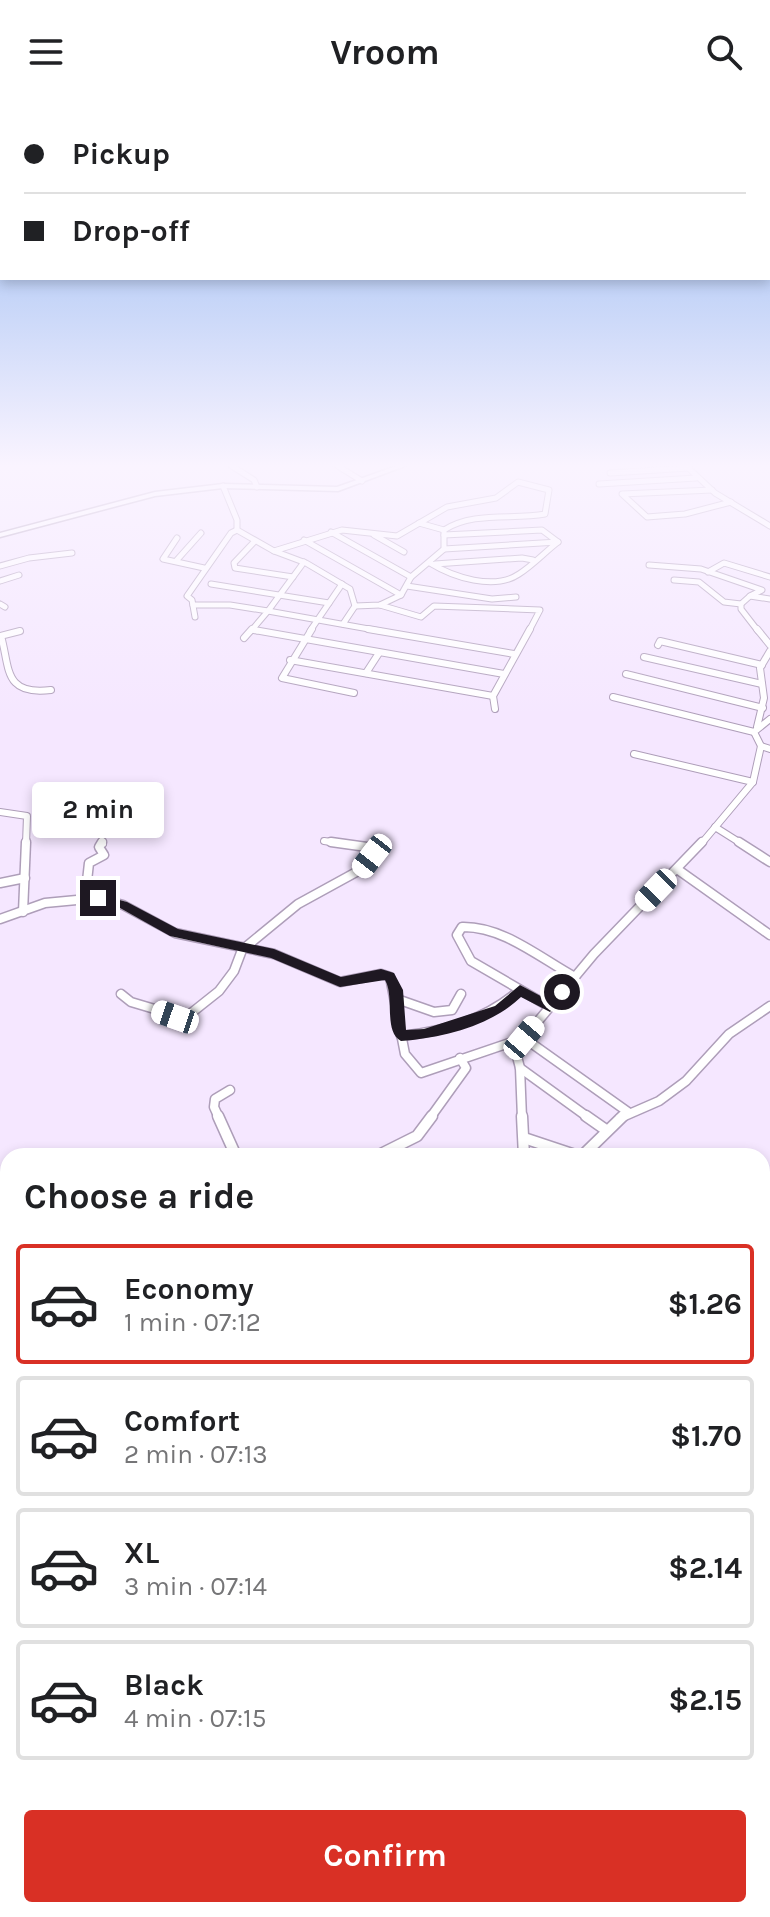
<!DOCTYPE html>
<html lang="en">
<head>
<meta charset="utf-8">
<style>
	:root { --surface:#fff; --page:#f6f6f6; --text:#202124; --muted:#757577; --line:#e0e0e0; --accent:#d93025 }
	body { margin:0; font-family:Karla,sans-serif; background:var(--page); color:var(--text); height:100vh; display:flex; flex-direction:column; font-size:30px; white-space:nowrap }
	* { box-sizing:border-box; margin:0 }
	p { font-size:26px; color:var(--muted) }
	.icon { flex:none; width:44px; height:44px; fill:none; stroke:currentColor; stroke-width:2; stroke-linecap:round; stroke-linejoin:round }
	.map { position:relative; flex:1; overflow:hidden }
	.sheet { position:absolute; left:0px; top:1044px; width:770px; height:770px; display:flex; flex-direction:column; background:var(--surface); border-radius:24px 24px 0 0; box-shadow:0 4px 12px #0003 }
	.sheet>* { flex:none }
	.top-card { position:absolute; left:0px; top:0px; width:770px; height:176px; box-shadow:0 4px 12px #0003; display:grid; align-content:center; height:176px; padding:0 24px; background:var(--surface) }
	.end { position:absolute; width:36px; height:36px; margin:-18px; border:10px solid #1e1822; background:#fff; box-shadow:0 0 0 4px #fff }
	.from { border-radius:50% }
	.bubble { position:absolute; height:56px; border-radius:8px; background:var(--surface); box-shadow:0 4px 12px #0003; font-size:26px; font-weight:700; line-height:56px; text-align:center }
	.car { position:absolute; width:24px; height:48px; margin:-24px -12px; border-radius:10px; box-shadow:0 0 6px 2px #0007; background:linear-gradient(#fff 24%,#345 0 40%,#fff 0 76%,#345 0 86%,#fff 0) }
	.top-card b { display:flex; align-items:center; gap:28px; height:76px; font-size:30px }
	.top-card b+b { border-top:2px solid var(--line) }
	.top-card i { width:20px; height:20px; background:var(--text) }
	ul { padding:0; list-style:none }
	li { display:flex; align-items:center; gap:24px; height:120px; margin:0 16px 12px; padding:0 8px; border:4px solid var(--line); border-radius:8px }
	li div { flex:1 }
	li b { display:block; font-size:30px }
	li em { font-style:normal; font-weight:700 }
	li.selected { border-color:var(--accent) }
	li>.icon { width:72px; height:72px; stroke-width:1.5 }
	h2 { padding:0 24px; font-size:36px; line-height:96px }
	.button { display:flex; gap:16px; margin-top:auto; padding:16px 24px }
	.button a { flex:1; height:92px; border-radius:8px; background:var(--accent); color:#fff; font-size:32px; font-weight:700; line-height:92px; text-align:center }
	header { display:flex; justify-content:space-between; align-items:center; height:104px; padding:0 24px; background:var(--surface); font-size:36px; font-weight:700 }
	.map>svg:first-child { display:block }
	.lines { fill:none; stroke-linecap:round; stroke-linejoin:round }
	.minor-far4-casing { stroke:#ae9eb9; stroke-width:7 }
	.minor-far3-casing { stroke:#ae9eb9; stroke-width:8 }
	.minor-far2-casing { stroke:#ae9eb9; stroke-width:11 }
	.minor-far1-casing { stroke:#ae9eb9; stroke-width:13 }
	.minor-casing { stroke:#ae9eb9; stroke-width:16 }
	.tertiary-casing { stroke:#ae9eb9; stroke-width:3 }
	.minor-far4 { stroke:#fff; stroke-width:5 }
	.minor-far3 { stroke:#fff; stroke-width:6 }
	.minor-far2 { stroke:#fff; stroke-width:8 }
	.minor-far1 { stroke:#fff; stroke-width:10 }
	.minor { stroke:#fff; stroke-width:13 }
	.tertiary { fill:#fff; fill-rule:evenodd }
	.route { fill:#1e1822 }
</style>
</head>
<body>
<header><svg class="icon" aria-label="menu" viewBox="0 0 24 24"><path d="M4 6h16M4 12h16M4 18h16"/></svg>Vroom<svg class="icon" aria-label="search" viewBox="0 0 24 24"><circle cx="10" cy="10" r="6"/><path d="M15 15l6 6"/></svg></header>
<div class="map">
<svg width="770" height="1813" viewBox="0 0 770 1813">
	<rect width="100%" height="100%" fill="#f5e7ff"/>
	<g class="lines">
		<g class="minor-far4-casing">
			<g id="minor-far4">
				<polyline points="227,359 254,376 257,383"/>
				<polyline points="333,359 362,377"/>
				<polyline points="683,359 715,389 770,422"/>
				<polyline points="610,369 689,364"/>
				<path d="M 518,378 L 549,386 L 545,410 C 512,416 473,407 444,426 L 444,445 L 411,473 L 401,491 L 380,501 L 355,502 L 350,485 L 306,459 L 274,447 L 342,426 L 397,432 L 447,403 L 496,394 Z"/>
				<polyline points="599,380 696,374"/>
				<polyline points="223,382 237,416 237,426 274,447"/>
				<polyline points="712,386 622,390 647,413 685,410 731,398"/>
				<polyline points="419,419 444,426"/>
				<polyline points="331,428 411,473"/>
				<polyline points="374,431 404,448"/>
				<polyline points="177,434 163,455 204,464"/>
				<polyline points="304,436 401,491"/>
				<polyline points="254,438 234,459 235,464 293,473"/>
				<polyline points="444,445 558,438"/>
				<polyline points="176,457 201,429"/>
				<polyline points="304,458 268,507 380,527"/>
				<path d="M 430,459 C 453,473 494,487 519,470 C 533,461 545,448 558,438 L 542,426 L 444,431"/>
				<polyline points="435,460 522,454 533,456"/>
				<polyline points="649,461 701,465 762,486 750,492"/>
				<polyline points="0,462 29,454 72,449"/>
				<polyline points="708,468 724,459 770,473"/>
				<polyline points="674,476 699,478 724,498 741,500"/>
				<polyline points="0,477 19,471"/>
				<polyline points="211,480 329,499"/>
				<polyline points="407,482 492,495 516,493"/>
				<polyline points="0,500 5,503"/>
				<polyline points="193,501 230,501 268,507 251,527"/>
				<polyline points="380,501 421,513 434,502 540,506 529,527"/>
				<polyline points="195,513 192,496 187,492 231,429 237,426"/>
				<polyline points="343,520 355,502"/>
				<polyline points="254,526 257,527"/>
				<polyline points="310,527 342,480"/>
				<polyline points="758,527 741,505 741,500 750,492 770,495"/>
			</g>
		</g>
		<g class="minor-far3-casing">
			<g id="minor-far3">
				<polyline points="312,525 282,574 354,589"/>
				<polyline points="368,525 514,550"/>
				<polyline points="757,525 770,541"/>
				<polyline points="254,526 504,570"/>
				<polyline points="0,532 20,527"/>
				<path d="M 1,532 C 10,563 3,592 51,586"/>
				<polyline points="244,534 252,525"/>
				<polyline points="658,541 660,537 762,561"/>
				<polyline points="644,553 762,580"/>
				<polyline points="290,556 493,592"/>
				<polyline points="366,569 379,549"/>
				<polyline points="626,570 763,604"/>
				<polyline points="613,593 754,628"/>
				<polyline points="495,605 493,592 530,525"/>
				<polyline points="757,623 764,594 760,564 770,547"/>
				<polyline points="761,642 754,628 770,615"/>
				<polyline points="634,650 753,678"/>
				<polyline points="0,708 27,712 26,740"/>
				<polyline points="715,723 742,740"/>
				<polyline points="102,737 103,740"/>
				<polyline points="324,737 345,740"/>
				<polyline points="701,740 753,678 761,642 770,645"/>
			</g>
		</g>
		<g class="minor-far2-casing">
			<g id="minor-far2">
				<polyline points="739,738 770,758"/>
				<polyline points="677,765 770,831"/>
				<polyline points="0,779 25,774"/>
				<polyline points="85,795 89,759 104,751 99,743 102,738"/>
				<polyline points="23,808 26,738"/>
				<polyline points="0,815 45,799 98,794 123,801 175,829 274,850 340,878 381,870 390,873 405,950 421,969 524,934 594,850 702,738"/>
				<polyline points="121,890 131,898 185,914 219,887 234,867 242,846 298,800 360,766 374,744 331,738"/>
				<polyline points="397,895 434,908 452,906 461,890"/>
				<path d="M 550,903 L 471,857 L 457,831 L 462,823 C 503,822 540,854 575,873"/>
				<path d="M 401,932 C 446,927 485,916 520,886"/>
				<polyline points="524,934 628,1008"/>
				<polyline points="513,937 520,964 522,1014"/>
				<polyline points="520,964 589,1014"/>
				<polyline points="219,1014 214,1003 215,995 230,986"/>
				<polyline points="430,1014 466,964 460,954"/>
				<polyline points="620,1014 659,997 686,977 729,930 770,902"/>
			</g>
		</g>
		<g class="minor-far1-casing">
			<g id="minor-far1">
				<polyline points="218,1012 236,1052"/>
				<polyline points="522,1012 524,1052"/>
				<polyline points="586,1012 606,1026"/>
				<polyline points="524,1034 578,1052"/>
				<polyline points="377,1052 417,1032 432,1012"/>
				<polyline points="582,1052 623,1012"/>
				<polyline points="762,1117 770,1122"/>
				<polyline points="0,1142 8,1139"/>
				<polyline points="762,1228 770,1229"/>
				<polyline points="762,1336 770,1347"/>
			</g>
		</g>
		<g class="minor-casing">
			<g id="minor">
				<polyline points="0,1451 8,1452"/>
				<polyline points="762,1549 770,1577"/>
				<polyline points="210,1806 216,1813"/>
			</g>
		</g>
		<g class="tertiary-casing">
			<polygon id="tertiary" points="405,359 413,359 338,387 223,384 155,392 0,433 0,429 155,388 223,380 337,383"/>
		</g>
		<use href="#minor-far4" class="minor-far4"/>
		<use href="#minor-far3" class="minor-far3"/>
		<use href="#minor-far2" class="minor-far2"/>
		<use href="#minor-far1" class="minor-far1"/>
		<use href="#minor" class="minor"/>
		<use href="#tertiary" class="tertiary"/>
	</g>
	<linearGradient id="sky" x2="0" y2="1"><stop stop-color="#8ab2f0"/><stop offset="0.59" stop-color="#faf4ff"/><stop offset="1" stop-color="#faf4ff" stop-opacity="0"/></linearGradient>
	<rect width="770" height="613" fill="url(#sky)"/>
	<path class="route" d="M 98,790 L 127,798 L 178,825 L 274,845 L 341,873 L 381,865 L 394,869 L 403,886 L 406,926 L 424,925 L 495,902 L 520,881 L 548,896 L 562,883 L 569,888 L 550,908 L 521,893 C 491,922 442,934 401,937 C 383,927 395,893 385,876 L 340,883 L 271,854 L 170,832 L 120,804 L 94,797 L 94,791 Z"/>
</svg>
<i class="end from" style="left:562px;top:888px"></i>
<i class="end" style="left:98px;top:794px"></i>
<div class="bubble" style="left:32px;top:678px;width:132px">2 min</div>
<i class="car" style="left:372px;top:752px;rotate:218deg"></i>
<i class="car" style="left:656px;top:786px;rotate:224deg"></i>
<i class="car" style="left:175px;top:913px;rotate:289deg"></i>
<i class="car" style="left:524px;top:934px;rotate:40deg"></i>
<div class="top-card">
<b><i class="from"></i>Pickup</b>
<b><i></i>Drop-off</b>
</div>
<section class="sheet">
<h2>Choose a ride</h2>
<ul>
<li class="selected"><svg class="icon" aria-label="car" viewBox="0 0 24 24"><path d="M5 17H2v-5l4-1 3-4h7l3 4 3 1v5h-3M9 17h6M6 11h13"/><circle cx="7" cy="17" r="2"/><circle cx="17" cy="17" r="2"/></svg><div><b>Economy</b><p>1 min · 07:12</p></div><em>$1.26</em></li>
<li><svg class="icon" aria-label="car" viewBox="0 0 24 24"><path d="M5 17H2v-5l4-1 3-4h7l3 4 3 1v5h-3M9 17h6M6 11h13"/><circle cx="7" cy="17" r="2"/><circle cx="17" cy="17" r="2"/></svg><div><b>Comfort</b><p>2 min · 07:13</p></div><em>$1.70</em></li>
<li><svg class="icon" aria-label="car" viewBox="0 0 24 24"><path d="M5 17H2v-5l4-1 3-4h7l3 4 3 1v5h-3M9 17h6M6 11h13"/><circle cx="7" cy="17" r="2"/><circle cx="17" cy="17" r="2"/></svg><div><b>XL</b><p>3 min · 07:14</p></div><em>$2.14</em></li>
<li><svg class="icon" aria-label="car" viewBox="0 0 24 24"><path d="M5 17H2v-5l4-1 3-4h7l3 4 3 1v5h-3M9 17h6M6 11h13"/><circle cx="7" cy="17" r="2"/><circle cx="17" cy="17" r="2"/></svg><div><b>Black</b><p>4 min · 07:15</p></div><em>$2.15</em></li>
</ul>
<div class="button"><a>Confirm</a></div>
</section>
</div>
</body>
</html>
